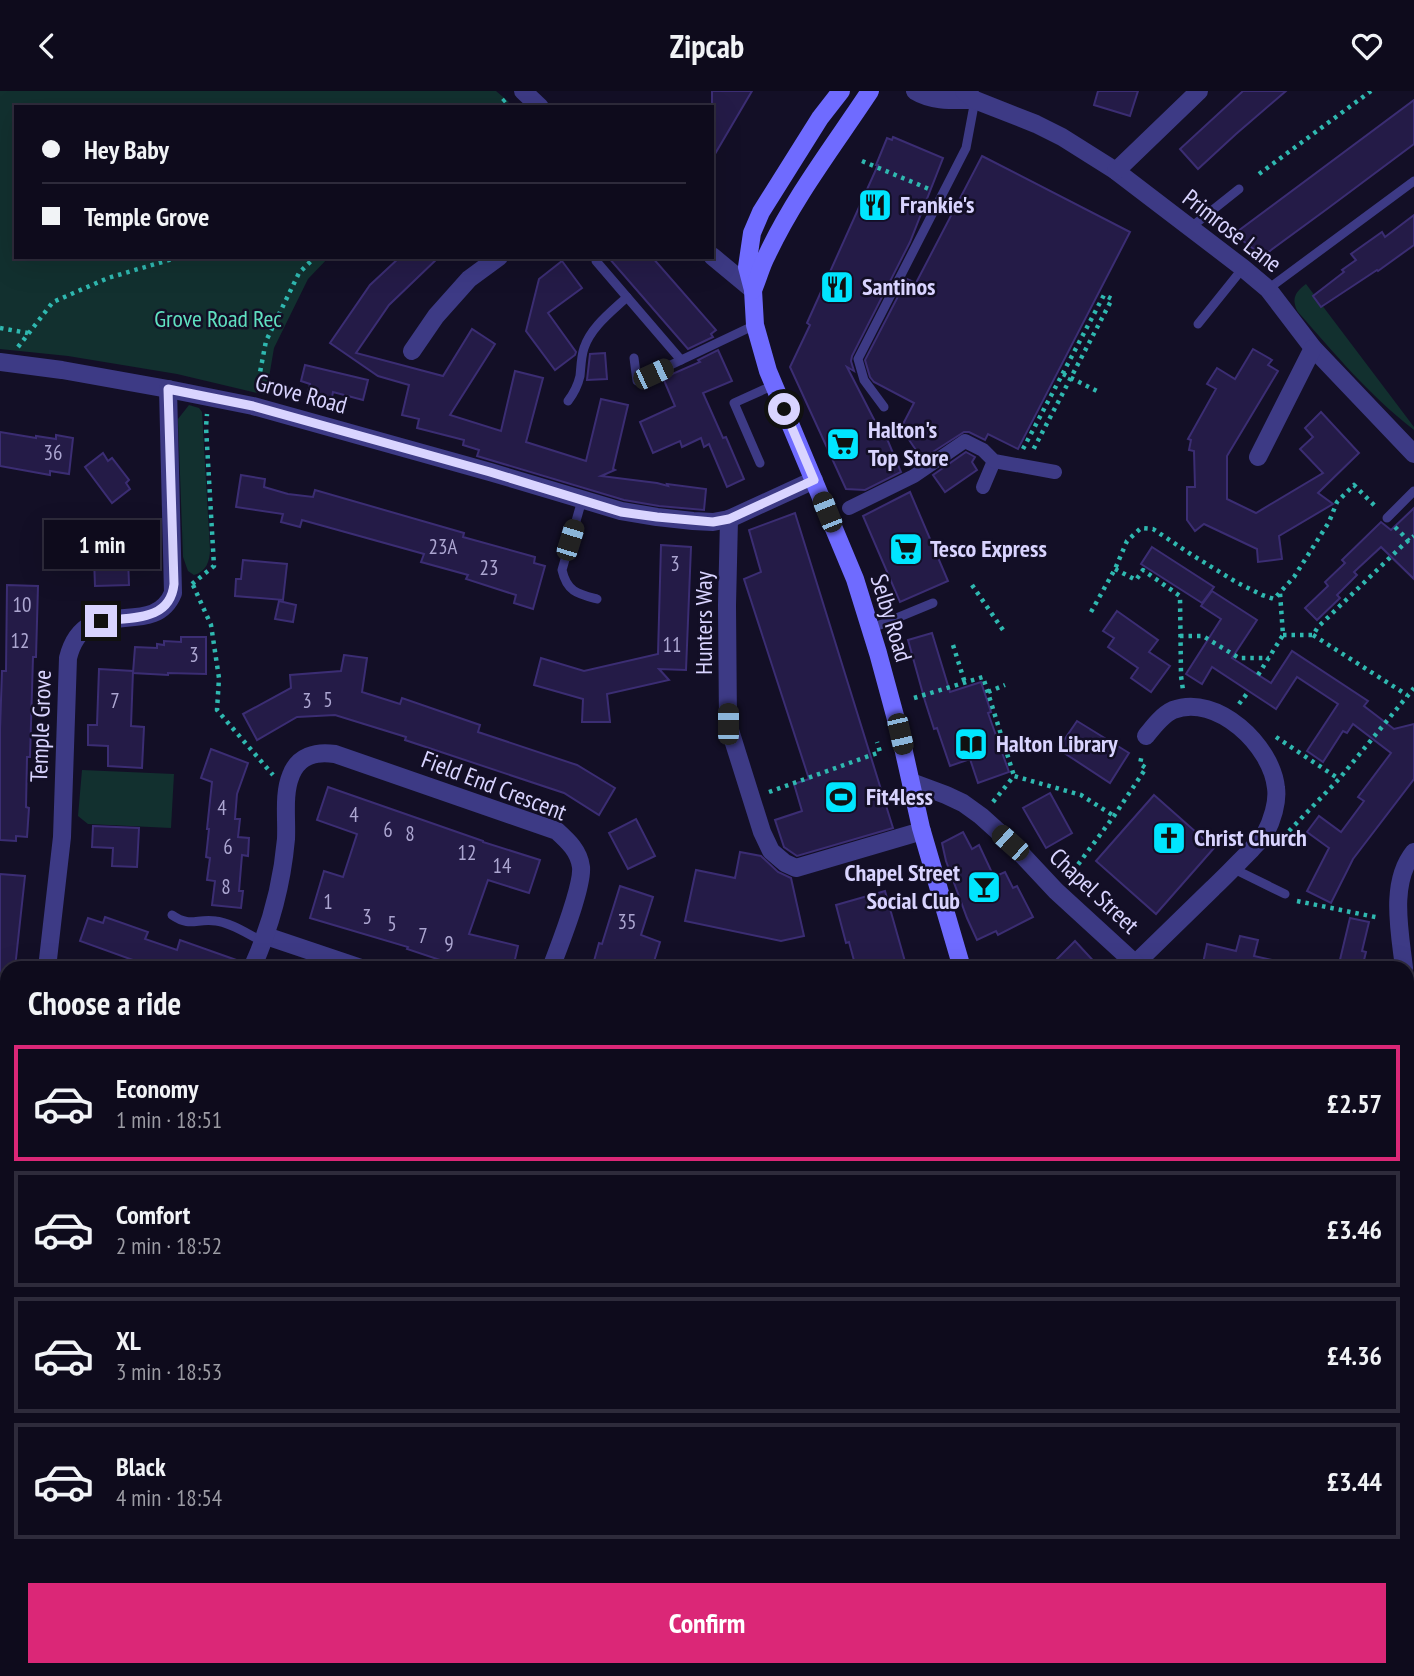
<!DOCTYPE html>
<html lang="en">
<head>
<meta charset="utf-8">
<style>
	:root { --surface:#0e0b1c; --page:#171425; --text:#f1f3f6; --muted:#9b9ba3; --line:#2e2b3b; --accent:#db2777 }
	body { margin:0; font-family:"PT Sans Narrow",sans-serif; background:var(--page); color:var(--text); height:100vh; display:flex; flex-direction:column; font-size:26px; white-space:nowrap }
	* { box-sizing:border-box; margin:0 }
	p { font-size:23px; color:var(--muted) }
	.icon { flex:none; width:38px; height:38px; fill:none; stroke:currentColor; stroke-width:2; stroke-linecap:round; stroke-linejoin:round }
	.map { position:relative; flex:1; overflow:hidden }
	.drawer { position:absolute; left:0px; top:870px; width:1414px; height:716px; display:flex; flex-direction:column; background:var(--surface); border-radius:21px 21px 0 0; box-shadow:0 7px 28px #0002,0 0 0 2px var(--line) }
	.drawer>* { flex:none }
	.top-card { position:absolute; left:14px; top:14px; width:700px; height:154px; border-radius:0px; box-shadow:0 7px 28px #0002,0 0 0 2px var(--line); display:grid; align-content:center; height:154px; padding:0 28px; background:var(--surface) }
	.end { position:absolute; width:32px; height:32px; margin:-16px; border:9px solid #d9d4ff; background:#111; box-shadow:0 0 0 4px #111 }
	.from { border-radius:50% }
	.bubble { position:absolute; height:49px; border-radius:0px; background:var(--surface); box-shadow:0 7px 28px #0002,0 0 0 2px var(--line); font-size:23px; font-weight:700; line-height:49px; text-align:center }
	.car { position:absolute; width:21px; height:42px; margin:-21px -10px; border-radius:9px; box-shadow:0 0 5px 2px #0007; background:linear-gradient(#222 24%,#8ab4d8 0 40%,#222 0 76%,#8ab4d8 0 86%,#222 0) }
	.top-card b { display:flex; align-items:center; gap:24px; height:66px; font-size:26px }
	.top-card b+b { border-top:2px solid var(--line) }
	.top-card i { width:18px; height:18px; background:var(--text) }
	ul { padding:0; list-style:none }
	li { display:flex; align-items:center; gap:21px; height:116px; margin:0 14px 10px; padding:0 14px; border:4px solid var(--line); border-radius:0px }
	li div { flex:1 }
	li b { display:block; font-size:26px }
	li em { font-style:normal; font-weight:700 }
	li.on { border-color:var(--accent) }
	li>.icon { width:63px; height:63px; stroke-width:1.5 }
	h2 { padding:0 28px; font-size:32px; line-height:84px }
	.primary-button { display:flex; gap:14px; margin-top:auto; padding:14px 28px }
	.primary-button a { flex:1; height:80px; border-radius:0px; background:var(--accent); color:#fff; font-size:28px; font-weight:700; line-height:80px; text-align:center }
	header { display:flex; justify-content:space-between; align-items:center; height:91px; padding:0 28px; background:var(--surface); font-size:32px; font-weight:700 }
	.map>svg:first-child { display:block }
	.green { fill:#12302f }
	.building { fill:#241b47; stroke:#3b2d73; stroke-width:2 }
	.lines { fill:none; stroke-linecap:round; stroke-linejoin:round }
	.path { stroke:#2fb8b0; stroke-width:4.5; stroke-dasharray:3.5 5; stroke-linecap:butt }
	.service { stroke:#3d3a85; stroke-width:9 }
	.pedestrian { stroke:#3d3a85; stroke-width:14 }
	.minor { stroke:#3d3a85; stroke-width:18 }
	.tertiary { stroke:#3d3a85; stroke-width:18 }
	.secondary { stroke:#6f6bff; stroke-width:18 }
	.route { stroke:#d9d4ff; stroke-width:9 }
	.labels { text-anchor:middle; stroke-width:5; stroke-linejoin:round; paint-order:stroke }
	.number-label { font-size:21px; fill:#aca6d1 }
	.poi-label { font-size:24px; font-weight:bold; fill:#d9d4ff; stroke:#130f26; text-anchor:start }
	.street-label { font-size:24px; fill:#d9d4ff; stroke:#130f26 }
	.park-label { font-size:24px; fill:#5fe0c0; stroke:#130f26 }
</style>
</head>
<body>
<header><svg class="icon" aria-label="back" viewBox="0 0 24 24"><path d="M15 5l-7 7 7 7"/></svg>Zipcab<svg class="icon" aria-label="heart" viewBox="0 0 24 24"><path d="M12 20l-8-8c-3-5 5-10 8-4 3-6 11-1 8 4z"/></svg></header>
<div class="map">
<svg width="1414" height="1585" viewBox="0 0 1414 1585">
	<rect width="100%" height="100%" fill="#130f26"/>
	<g class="green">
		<polygon points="0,0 496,0 509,11 503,16 16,16 16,166 329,166 308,188 274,257 266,304 177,283 68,265 0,258"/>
		<path d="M 1306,193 L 1414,336 L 1414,339 C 1369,304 1335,263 1298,221 C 1291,208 1295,201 1306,193 Z"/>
		<path d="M 189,314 L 199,317 L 202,321 L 210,458 C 210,470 206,481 194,484 L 188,480 L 183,466 L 178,328 Z"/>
		<polygon points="82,679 174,683 171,737 88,733 78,725"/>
	</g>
	<g class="building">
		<polygon points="712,0 752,0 712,68"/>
		<polygon points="1098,0 1138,0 1130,25 1094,14"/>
		<polygon points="1243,0 1286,0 1236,43 1198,78 1180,58"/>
		<polygon points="1414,9 1414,53 1327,118 1263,165 1234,143"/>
		<polygon points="893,46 943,67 910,151 852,265 851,270 854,280 847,276 882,344 885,343 901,381 865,399 846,398 790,276 810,234 807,232 878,74 876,74 887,47 892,49"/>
		<polygon points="982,65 1130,141 1018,358 988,343 985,349 969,341 964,341 922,368 901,337 914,312 874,291 870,286 865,269 907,188 916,192"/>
		<polygon points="1414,124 1414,154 1378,180 1377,179 1321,216 1313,205 1344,181 1342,179 1356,169 1351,163 1382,141 1385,146"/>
		<polygon points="400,166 439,166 389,214 356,262 443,285 472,238 495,253 450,324 501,340 515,280 543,287 526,351 586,370 601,308 628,314 613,378 615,379 601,385 657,392 668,395 667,393 706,398 704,419 659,415 624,409 477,365 479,359 463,354 464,349 417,337 419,328 402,324 409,294 378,285 330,252 370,194"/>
		<polygon points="608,166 652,166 716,239 711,243 713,246 688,258"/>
		<polygon points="562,170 582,197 548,222 576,261 575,264 555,279 526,240 539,188"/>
		<polygon points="1253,258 1272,269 1268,274 1278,280 1227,365 1227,408 1256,422 1323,382 1300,358 1313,346 1305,337 1321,321 1359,362 1318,402 1333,413 1279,445 1282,468 1258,471 1257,458 1204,433 1195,440 1187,429 1187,396 1195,396 1194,360 1189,359 1191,349 1188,348 1216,298 1207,293 1217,277 1235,288"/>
		<polygon points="718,259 732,290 703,302 723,347 726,346 744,388 727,396 709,353 704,356 701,347 682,356 680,350 653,362 640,331 675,315 663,287 700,271 698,269"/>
		<polygon points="605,262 607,288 587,289 590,263"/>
		<polygon points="305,274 368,289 363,309 333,301 331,311 307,305 310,293 301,290"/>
		<polygon points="0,341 36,347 36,345 56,348 56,344 73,347 69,383 50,380 50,384 0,375"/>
		<polygon points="966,361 975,366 972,371 977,379 945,401 933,384"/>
		<polygon points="103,362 108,370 112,367 129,389 126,392 130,398 112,412 85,376"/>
		<polygon points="241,384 265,388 264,396 288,403 313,406 315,399 464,442 463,446 535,466 534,472 545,475 533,518 514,512 516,504 466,488 468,484 421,471 424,463 302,429 300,436 281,431 283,423 236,416"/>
		<polygon points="910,401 948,490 900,511 863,425"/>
		<polygon points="1414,417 1414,488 1381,456 1354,481 1357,484 1337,504 1340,507 1317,529 1305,517 1328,495 1325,491 1345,472 1342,469 1381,431 1391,439"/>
		<polygon points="795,422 893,737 797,765 784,756 775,729 802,720 794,693 809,688 744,488 761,481 749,439"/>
		<polygon points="127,437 129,494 95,495 93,438"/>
		<polygon points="661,454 691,456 686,579 659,578 669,589 607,603 610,631 582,631 583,608 534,594 541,567 584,580 658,563"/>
		<polygon points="1152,456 1214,496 1202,512 1141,473"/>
		<polygon points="243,469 287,473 283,509 235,505 236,488 241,488"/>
		<polygon points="7,494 38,495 36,566 33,566 30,666 27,666 26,716 29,717 27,746 16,745 16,750 0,749 0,639 2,580 6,580"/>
		<polygon points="1212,500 1257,529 1232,567 1271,592 1292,560 1368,610 1364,615 1394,638 1414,633 1414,688 1353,768 1331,812 1307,800 1329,757 1307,741 1319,725 1341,741 1364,710 1358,706 1391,662 1353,633 1347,642 1343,640 1323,671 1307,660 1338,613 1297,586 1276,618 1212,576 1202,593 1186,583 1221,528 1201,515"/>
		<polygon points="279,510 296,514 293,531 275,528"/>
		<polygon points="1117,520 1158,549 1149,561 1170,575 1151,601 1131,587 1138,577 1108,556 1114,547 1103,540"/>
		<polygon points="932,542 950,601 981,591 991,621 988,622 1009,681 978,692 970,668 950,675 937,637 934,638 925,610 908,549"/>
		<polygon points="181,546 206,546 206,583 168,582 168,584 133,582 135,556 157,557 157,553 164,554 164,550 181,551"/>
		<polygon points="344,564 367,567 362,601 400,613 402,607 480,634 478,641 577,674 615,697 599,724 564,702 405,649 406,646 335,624 297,626 257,649 243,623 291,597 290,584 341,580"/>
		<polygon points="99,578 133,580 131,635 144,636 142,677 108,675 108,655 88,654 88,634 97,634"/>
		<polygon points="1077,630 1129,662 1110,692 1058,658"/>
		<polygon points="211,658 248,672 237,703 235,728 240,728 238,746 249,747 248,765 242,764 239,800 243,800 241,817 212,814 215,790 207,789 210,767 206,766 209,738 207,738 212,691 201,687"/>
		<polygon points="328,696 483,750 483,751 540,769 529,802 488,789 469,843 518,855 513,877 464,877 407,858 408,856 310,827 324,780 343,786 357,743 317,729"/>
		<polygon points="1050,702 1072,742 1046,757 1023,717"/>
		<polygon points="1154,704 1214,757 1156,823 1096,770"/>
		<polygon points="636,728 655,765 628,778 609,742"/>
		<polygon points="93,735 139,737 137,776 112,775 113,757 92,756"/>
		<polygon points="963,741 972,758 979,754 994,786 1005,781 1013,797 1017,795 1033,826 998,844 996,840 977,849 967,827 946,770 942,752"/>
		<polygon points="740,761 761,765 778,781 791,787 804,845 781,850 685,830 696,779 735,787"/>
		<polygon points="0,783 25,785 15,877 7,877 7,904 0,904"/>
		<polygon points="620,795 653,806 641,844 660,851 652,877 592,877 599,852 602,853"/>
		<polygon points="885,800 906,874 897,877 856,877 849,851 846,852 836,814"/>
		<polygon points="105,826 148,841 145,848 177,859 180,849 242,871 241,877 155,877 80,850 88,827 103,832"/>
		<polygon points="1350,827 1369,831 1362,860 1366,861 1362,877 1338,877"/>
		<polygon points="1240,845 1258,849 1254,865 1276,870 1275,877 1202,877 1207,853 1236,860"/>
		<polygon points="1075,850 1100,877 1048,877"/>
	</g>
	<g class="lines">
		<g class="path">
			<polyline points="496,16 507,7"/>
			<polyline points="862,70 929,98"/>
			<polyline points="1259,83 1371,0"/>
			<polyline points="0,237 28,242"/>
			<polyline points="18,256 53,211 108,187 179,166"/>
			<polyline points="1063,283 1097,300"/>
			<polyline points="257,297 266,250 299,182 315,166"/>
			<polyline points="1023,358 1104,204 1112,208 1032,361"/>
			<polyline points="1395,436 1409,450"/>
			<polyline points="1115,478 1136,489 1143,479 1180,505 1181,585 1183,599"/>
			<polyline points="192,493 214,475 206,336 207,323"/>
			<polyline points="193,494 211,534 219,587 217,619 273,684"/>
			<polyline points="972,494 1003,539"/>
			<polyline points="1091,521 1115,478 1127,450 1141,437 1153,438 1189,462 1236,491 1262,504 1274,508 1294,486 1329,431 1337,411 1354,394 1377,417"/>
			<polyline points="1283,544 1313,544 1318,536 1404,453 1414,445"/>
			<polyline points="1313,544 1407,604"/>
			<polyline points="1180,545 1203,545 1239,567 1269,567"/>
			<polyline points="953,554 965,592"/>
			<polyline points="1258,584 1283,544 1280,502"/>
			<polyline points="988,601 1005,594"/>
			<polyline points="914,607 983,586 1014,685"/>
			<polyline points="1239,613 1249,600"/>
			<polyline points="1276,646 1339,688"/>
			<polyline points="769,701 880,661 877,651"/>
			<polyline points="993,711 1014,685 1081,704 1114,725"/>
			<polyline points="1289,740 1339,688 1414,597"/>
			<polyline points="1068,787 1114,725 1146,677 1140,673 1142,663"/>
			<polyline points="1297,810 1380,827"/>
			<polyline points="332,1585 334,1578"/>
			<polyline points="1153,1585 1160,1578"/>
		</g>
		<g class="service">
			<polyline points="1190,137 1239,98"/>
			<polyline points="596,170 681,269"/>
			<polyline points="1268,198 1414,90"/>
			<polyline points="1198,233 1243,177"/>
			<polyline points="634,267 637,290 755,234"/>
			<path d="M 568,310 C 574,302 578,294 580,285 C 581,276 581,266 584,257 C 591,236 611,221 627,206"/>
			<polyline points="884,316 864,289 858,268 966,57 975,9"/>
			<polyline points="760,372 734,312 774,294"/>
			<path d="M 582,409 L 562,479 C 567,501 578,503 597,508"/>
			<polyline points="1387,427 1414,400"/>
			<polyline points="870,538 933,512"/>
			<polyline points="1234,778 1285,803"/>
			<path d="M 172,824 C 191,837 196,827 216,830 C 232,832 249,844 264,851"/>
		</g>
		<g class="pedestrian">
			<polyline points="983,396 994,370"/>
			<polyline points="849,417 914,385 965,350 983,359 994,370 1055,381"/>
		</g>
		<g class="minor">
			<path d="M 915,0 C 933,11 955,9 975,9"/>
			<polyline points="964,0 975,9 1036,33 1062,46 1116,80 1243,177 1268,198 1313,257 1414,363"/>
			<polyline points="1116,80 1199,0"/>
			<polyline points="412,260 436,225 469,188 499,166"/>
			<polyline points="0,271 62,279 168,298 253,315 490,381 621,420 657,426 693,430 713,431 729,428 814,389"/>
			<polyline points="1258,366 1313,257"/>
			<polyline points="729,428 727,514 728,633 762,741 771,760 785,772 796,777 922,740"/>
			<polyline points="266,845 361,877"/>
			<path d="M 1136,872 C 1162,847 1187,822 1213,797 C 1226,785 1238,772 1251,759 C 1255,754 1261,749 1265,743 C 1272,730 1278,711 1276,697 C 1272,655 1217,602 1173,619 C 1162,624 1153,636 1146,645"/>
			<path d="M 47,877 L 62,746 L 68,567 C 85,499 153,551 173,502 L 168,298"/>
			<path d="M 252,877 C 271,835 282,793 286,748 C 287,727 283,703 291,684 C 298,665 316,660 335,663 L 557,740 C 568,750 579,760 581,776 C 583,796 559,855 551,877"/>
			<path d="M 1404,877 C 1400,841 1389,792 1414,761"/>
			<polyline points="1407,897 1409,915"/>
			<polyline points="0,1035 7,1036"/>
			<polyline points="1407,1078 1414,1086"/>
			<polyline points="0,1091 7,1070"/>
			<polyline points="1407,1289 1414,1285"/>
			<polyline points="0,1464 7,1447"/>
			<polyline points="651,1585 657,1578"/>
		</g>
		<g class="tertiary">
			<polyline points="523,0 540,16"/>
			<polyline points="712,165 753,199"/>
			<polyline points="911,691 946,704 963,712 981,725 1011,752 1056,800 1140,877"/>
			<polyline points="1407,1365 1414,1375"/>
		</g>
		<g class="secondary">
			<polyline points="841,0 820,27 761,121 752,142 747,176 753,199 755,234 768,280 855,488 878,562 900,643 921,737 962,877"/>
			<path d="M 753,199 C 758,188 761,175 767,164 C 794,106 835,53 870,0"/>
			<polyline points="962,1585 962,1578"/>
		</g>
	</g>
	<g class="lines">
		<path class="route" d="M 101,530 C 131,526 170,531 174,493 L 168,298 L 253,315 L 490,381 L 621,421 L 657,426 L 713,431 L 729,428 L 814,389 L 784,318"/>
	</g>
	<defs>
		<g id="restaurant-square" transform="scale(1.75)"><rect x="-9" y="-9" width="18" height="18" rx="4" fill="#00e5ff" stroke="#130f26"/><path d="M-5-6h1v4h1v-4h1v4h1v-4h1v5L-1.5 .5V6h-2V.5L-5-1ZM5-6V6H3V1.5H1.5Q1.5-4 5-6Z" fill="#111"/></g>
		<g id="supermarket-square" transform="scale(1.75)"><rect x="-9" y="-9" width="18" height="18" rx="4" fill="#00e5ff" stroke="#130f26"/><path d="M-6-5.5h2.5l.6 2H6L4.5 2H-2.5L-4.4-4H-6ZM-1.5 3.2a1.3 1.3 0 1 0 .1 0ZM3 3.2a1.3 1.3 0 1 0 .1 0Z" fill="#111"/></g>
		<g id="library-square" transform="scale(1.75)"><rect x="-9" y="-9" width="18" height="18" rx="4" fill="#00e5ff" stroke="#130f26"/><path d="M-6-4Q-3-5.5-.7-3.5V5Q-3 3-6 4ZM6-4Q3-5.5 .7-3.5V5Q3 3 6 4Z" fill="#111"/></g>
		<g id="stadium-square" transform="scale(1.75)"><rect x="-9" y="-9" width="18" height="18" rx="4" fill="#00e5ff" stroke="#130f26"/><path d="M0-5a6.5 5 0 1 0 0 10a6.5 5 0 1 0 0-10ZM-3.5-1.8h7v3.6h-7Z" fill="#111"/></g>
		<g id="church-square" transform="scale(1.75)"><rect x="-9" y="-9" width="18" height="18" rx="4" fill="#00e5ff" stroke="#130f26"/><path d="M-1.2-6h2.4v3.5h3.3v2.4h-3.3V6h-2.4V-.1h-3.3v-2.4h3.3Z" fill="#111"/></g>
		<g id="bar-square" transform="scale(1.75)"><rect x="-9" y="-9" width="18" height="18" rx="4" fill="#00e5ff" stroke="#130f26"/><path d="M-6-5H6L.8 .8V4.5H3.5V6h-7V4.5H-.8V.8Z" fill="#111"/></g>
	</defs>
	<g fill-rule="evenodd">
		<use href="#restaurant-square" x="875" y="114"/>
		<use href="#restaurant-square" x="837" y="196"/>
		<use href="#supermarket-square" x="843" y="353"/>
		<use href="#supermarket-square" x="906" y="458"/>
		<use href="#library-square" x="971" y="653"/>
		<use href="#stadium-square" x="841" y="706"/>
		<use href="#church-square" x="1169" y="747"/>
		<use href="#bar-square" x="984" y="796"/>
	</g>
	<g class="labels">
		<g class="number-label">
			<text x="53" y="369">36</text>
			<text x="443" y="463">23A</text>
			<text x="675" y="480">3</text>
			<text x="489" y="484">23</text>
			<text x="22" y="521">10</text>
			<text x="20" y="557">12</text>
			<text x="672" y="561">11</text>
			<text x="194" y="571">3</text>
			<text x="328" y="616">5</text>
			<text x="115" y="617">7</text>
			<text x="307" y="617">3</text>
			<text x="222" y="724">4</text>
			<text x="354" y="731">4</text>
			<text x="388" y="746">6</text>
			<text x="410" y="750">8</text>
			<text x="228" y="763">6</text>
			<text x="467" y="769">12</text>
			<text x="502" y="782">14</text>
			<text x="226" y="803">8</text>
			<text x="328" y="818">1</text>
			<text x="367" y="833">3</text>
			<text x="627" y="838">35</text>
			<text x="392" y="840">5</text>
			<text x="423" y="852">7</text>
			<text x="449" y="860">9</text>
		</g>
		<g class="poi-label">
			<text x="900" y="122">Frankie's</text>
			<text x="862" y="204">Santinos</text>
			<text x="868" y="347">Halton's<tspan x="868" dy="28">Top Store</tspan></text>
			<text x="930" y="466">Tesco Express</text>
			<text x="996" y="661">Halton Library</text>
			<text x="866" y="714">Fit4less</text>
			<text x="1194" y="755">Christ Church</text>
			<text x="960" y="790" text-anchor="end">Chapel Street<tspan x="960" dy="28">Social Club</tspan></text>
		</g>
		<g class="street-label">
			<text transform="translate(1232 140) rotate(38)" y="8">Primrose Lane</text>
			<text transform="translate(301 303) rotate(15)" y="8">Grove Road</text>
			<text transform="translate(891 527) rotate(73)" y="8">Selby Road</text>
			<text transform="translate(704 532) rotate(-90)" y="8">Hunters Way</text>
			<text transform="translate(41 635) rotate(-88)" y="8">Temple Grove</text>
			<text transform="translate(494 695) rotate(21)" y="8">Field End Crescent</text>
			<text transform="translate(1094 800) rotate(43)" y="8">Chapel Street</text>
		</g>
		<g class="park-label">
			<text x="218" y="236">Grove Road Rec</text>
		</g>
	</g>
</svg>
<i class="end from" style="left:784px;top:318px"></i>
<i class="end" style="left:101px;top:530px"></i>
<div class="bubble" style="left:44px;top:429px;width:116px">1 min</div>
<i class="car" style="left:653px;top:283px;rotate:65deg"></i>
<i class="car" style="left:827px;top:421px;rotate:338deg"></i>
<i class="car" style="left:570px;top:449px;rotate:17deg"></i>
<i class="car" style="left:728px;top:633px;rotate:0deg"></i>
<i class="car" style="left:900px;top:643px;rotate:167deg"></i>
<i class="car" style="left:1010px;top:752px;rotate:312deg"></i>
<div class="top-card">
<b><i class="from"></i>Hey Baby</b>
<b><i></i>Temple Grove</b>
</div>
<section class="drawer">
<h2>Choose a ride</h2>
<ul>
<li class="on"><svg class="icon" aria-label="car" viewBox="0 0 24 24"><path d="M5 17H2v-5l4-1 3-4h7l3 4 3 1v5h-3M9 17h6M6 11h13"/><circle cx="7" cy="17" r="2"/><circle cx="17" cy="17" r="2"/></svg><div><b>Economy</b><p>1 min · 18:51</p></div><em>£2.57</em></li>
<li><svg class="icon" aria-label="car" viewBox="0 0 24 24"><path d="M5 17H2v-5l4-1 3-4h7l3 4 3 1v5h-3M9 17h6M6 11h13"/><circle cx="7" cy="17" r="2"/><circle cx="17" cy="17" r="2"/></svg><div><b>Comfort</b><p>2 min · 18:52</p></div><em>£3.46</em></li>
<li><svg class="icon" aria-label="car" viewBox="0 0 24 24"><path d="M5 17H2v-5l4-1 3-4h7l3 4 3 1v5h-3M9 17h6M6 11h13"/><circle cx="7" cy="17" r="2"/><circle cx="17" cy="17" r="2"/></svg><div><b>XL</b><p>3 min · 18:53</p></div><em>£4.36</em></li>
<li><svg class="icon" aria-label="car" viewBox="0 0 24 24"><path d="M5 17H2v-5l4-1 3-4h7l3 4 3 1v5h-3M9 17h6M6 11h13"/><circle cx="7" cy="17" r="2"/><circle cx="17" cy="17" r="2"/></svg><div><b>Black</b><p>4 min · 18:54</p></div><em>£3.44</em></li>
</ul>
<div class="primary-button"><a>Confirm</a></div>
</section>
</div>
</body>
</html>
